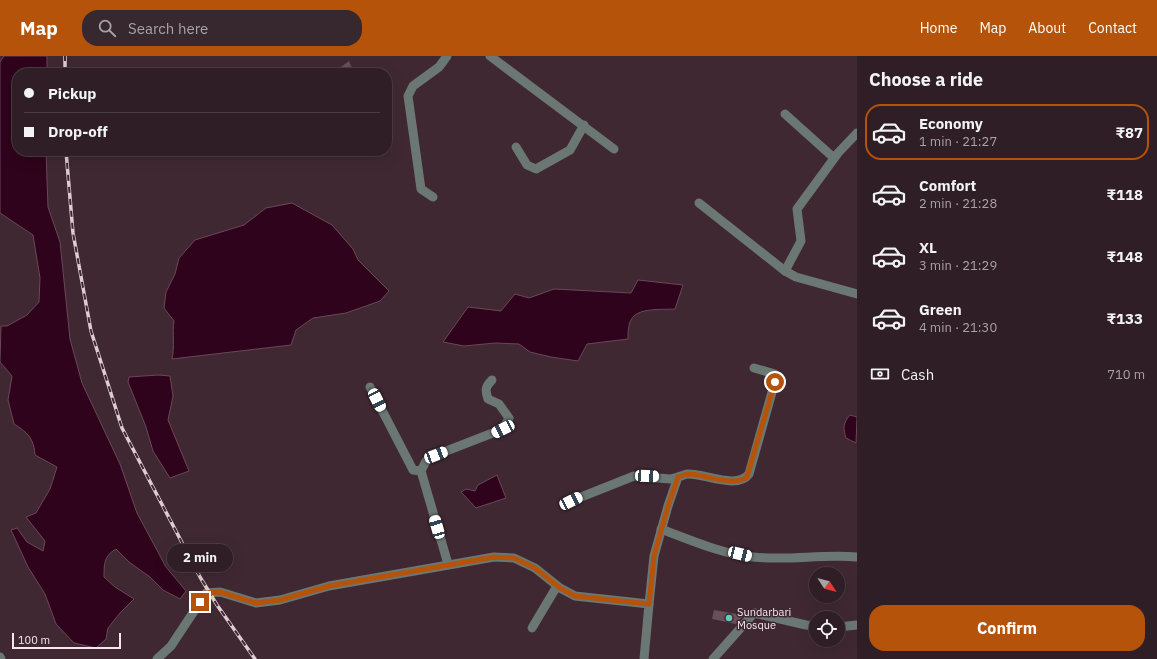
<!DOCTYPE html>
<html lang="en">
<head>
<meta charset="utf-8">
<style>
	:root { --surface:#2f1e26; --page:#37272e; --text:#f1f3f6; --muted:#a7a2a7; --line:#4a3c43; --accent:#b45309 }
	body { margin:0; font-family:"IBM Plex Sans",sans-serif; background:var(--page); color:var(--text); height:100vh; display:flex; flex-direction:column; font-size:15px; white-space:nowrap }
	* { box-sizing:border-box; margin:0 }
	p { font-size:13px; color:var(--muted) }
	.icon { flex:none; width:22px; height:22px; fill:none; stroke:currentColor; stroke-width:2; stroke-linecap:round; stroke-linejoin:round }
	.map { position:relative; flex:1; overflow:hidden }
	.details { display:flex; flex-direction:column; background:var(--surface); width:300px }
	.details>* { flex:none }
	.top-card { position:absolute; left:12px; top:12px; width:380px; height:88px; border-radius:16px; box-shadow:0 4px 16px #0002,0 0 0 1px var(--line); display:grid; align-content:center; height:88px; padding:0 12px; background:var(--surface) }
	.needle { width:26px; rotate:126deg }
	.fabs { position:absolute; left:809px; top:511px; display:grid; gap:8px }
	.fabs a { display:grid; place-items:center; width:36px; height:36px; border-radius:50%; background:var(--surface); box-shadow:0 4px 16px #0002,0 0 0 1px var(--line); font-size:20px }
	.scale { position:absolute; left:12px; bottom:10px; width:109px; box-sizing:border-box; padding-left:4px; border:2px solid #f7e7ed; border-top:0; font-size:11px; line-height:14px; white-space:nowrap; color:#f7e7ed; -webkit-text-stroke:3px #3f2832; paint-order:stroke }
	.end { position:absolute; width:18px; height:18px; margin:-9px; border:5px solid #b45309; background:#fff; box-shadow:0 0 0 2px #fff }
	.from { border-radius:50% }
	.bubble { position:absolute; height:28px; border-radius:14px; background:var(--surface); box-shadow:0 4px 16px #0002,0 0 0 1px var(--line); font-size:13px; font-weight:700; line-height:28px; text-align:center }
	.car { position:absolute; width:12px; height:24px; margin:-12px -6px; border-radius:5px; box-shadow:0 0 3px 1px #0007; background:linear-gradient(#fff 24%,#345 0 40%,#fff 0 76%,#345 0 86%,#fff 0) }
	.top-card b { display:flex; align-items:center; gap:14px; height:38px; font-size:15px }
	.top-card b+b { border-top:1px solid var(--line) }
	.top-card i { width:10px; height:10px; background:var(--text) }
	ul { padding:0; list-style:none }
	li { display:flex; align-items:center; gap:12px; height:56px; margin:0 8px 6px; padding:0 4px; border:2px solid transparent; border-radius:16px }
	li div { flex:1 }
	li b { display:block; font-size:15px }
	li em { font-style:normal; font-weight:700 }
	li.current { border-color:var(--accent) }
	li>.icon { width:36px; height:36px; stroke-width:1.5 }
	h2 { padding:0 12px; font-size:18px; line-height:48px }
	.pay { display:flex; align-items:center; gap:10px; height:44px; padding:0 12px; font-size:15px }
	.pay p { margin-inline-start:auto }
	.button { display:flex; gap:8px; margin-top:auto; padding:8px 12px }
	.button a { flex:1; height:46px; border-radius:16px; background:var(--accent); color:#fff; font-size:16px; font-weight:700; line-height:46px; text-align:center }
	header { display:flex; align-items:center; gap:24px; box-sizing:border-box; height:56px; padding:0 20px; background:var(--accent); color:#fff }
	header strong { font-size:19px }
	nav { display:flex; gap:22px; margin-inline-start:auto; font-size:14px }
	.search { width:280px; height:36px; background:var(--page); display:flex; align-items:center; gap:10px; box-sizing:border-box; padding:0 14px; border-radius:16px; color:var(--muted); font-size:15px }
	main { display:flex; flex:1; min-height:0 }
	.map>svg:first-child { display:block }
	.water { fill:#2f031b; stroke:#6b475a }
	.building { fill:#684f59 }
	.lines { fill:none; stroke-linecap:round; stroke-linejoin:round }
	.minor { stroke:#6a7773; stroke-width:9 }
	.rail-casing { stroke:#ddccd2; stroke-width:3.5 }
	.rail { stroke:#3f2832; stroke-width:2; stroke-dasharray:6; stroke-linecap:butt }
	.route { stroke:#b45309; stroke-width:5 }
	.poi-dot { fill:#5eceb7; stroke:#3f2832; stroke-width:1.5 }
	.labels { text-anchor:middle; stroke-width:3; stroke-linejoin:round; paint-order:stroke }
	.poi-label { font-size:11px; fill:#f7e7ed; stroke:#3f2832; text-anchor:start }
</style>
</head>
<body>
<header>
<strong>Map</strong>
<div class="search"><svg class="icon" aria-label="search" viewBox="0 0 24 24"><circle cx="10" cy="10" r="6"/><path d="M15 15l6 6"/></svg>Search here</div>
<nav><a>Home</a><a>Map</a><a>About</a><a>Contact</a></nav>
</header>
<main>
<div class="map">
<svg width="857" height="603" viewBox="0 0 857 603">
	<rect width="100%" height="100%" fill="#3f2832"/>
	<g class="water">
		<path d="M 4,0 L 47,0 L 47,17 L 17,17 L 17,95 L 46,95 L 48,151 L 60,186 L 70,283 L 82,327 L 120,408 L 137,457 L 166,511 L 186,535 L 180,543 L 163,534 L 150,521 L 129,506 L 116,493 C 104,500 104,508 104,521 L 115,531 L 134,543 L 120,557 L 108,572 L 106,583 L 96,592 L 74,587 L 56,568 L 45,538 L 28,511 L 11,474 L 17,472 L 27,486 L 43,495 L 45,485 L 26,461 L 36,457 L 50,433 L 57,411 L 35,399 C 34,382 27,376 14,368 L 8,344 L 12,320 L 0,306 L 1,270 L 7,270 L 27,259 L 39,246 L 40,222 L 33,179 L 0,157 L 0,6 Z"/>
		<path d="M 292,147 L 332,169 L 353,193 L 358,204 L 389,235 L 380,245 L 346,257 L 313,262 L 296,274 L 291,289 L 172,303 C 175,290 172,278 174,265 L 164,252 L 166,236 L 175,218 L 179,202 L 195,184 L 244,169 L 266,152 Z"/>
		<path d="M 638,224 L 683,229 L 675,253 C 662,254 637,251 631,264 C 628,269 628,277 628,283 L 587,288 L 578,305 L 551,301 L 530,296 L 519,288 L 495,287 L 464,290 L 443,286 L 468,251 L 501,255 L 515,238 L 529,242 L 554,233 L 631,237 Z"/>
		<polygon points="158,319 170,320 173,340 168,364 189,415 170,422 153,395 146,371 128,326 129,321"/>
		<path d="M 850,359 L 857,361 L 856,387 L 846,382 C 843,372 843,367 850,359 Z"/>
		<polygon points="497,419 506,442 476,452 461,436 466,433 475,435 478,429"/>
	</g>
	<g class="building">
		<polygon points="349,5 354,17 333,17"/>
		<polygon points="714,554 743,559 743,560 736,568 712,563"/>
	</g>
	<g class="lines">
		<g class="minor">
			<polyline points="490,0 614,93"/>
			<polyline points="785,58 834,102"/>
			<polyline points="516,91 527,109 536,113 570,94 584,69"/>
			<polyline points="433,141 421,133 408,40 413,30 439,11 447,0"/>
			<polyline points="699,147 785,215 796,221 857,238"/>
			<polyline points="785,215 801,185 797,153 838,97 857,77"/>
			<polyline points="370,331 413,414 421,415"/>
			<polyline points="571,445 634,420 670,423 678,421"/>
			<path d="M 661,473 C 690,484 722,498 753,501 C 787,505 822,498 857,501"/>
			<path d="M 448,508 L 421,415 L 426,405 L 436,399 L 503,373 L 509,362 L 499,348 L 488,343 C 485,334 485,331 492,324"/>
			<path d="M 649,548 L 654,500 L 668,450 L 678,421 C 681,420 684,419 687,418 C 704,417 737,434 749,418 L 776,322 L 775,318 L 754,312"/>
			<polyline points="838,571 857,569"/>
			<polyline points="532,572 557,530"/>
			<polyline points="0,601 1,603"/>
			<polyline points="157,603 171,590 206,537 220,536 256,547 280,544 329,530 494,501 514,502 535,512 560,532 575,540 649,548 644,603"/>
			<polyline points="713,603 754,557 806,569 816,570"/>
		</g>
		<g class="rail-casing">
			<g id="rail">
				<polyline points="65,17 65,0"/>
				<polyline points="66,95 73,177 91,275 122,372 200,521 217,549 255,603"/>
			</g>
		</g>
		<use href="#rail" class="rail"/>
	</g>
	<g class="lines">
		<path class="route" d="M 200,546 L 206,537 L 220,536 L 256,547 L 280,544 L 329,530 L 494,501 L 514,502 L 535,512 L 560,532 L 575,540 L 649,548 L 654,500 L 668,450 L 678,421 C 681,420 684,419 687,418 C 704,417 732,432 747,421 L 775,326"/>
	</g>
	<circle class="poi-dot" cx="729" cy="562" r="4"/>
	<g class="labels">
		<g class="poi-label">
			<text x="737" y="560">Sundarbari<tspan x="737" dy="13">Mosque</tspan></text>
		</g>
	</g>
</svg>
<div class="fabs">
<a><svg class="needle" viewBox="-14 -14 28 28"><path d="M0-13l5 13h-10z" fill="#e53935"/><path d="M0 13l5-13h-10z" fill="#a7a2a7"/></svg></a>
<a><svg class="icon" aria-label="locate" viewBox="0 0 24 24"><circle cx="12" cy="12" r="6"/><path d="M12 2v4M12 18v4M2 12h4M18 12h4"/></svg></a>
</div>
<div class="scale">100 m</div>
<i class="end from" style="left:775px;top:326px"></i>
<i class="end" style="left:200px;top:546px"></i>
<div class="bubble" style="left:167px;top:488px;width:66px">2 min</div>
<i class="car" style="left:377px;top:344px;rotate:153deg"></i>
<i class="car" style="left:503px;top:373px;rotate:243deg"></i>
<i class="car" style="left:436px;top:399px;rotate:69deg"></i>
<i class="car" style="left:647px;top:420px;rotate:93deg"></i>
<i class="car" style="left:571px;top:445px;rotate:64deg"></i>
<i class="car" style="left:437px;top:471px;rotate:344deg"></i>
<i class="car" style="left:740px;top:498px;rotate:104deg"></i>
<div class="top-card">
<b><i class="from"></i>Pickup</b>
<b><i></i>Drop-off</b>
</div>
</div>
<section class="details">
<h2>Choose a ride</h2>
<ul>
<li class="current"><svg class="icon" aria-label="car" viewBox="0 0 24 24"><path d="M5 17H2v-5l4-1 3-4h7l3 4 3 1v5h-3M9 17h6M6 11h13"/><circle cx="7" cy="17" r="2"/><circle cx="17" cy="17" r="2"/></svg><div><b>Economy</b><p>1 min · 21:27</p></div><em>₹87</em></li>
<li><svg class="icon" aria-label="car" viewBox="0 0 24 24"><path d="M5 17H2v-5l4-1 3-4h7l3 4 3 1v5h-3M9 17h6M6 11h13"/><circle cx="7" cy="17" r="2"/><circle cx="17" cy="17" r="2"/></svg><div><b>Comfort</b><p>2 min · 21:28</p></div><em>₹118</em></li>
<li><svg class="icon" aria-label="car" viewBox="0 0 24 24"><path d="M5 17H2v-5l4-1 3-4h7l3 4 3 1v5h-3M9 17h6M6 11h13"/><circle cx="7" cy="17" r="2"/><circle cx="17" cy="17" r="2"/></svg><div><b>XL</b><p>3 min · 21:29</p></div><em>₹148</em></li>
<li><svg class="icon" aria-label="car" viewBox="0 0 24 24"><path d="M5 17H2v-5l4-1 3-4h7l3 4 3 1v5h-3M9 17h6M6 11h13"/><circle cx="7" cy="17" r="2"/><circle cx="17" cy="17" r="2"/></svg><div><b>Green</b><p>4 min · 21:30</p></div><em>₹133</em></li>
</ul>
<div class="pay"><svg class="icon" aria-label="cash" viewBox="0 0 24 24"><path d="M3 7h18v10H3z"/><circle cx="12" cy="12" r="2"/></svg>Cash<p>710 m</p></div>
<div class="button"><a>Confirm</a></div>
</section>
</main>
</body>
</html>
